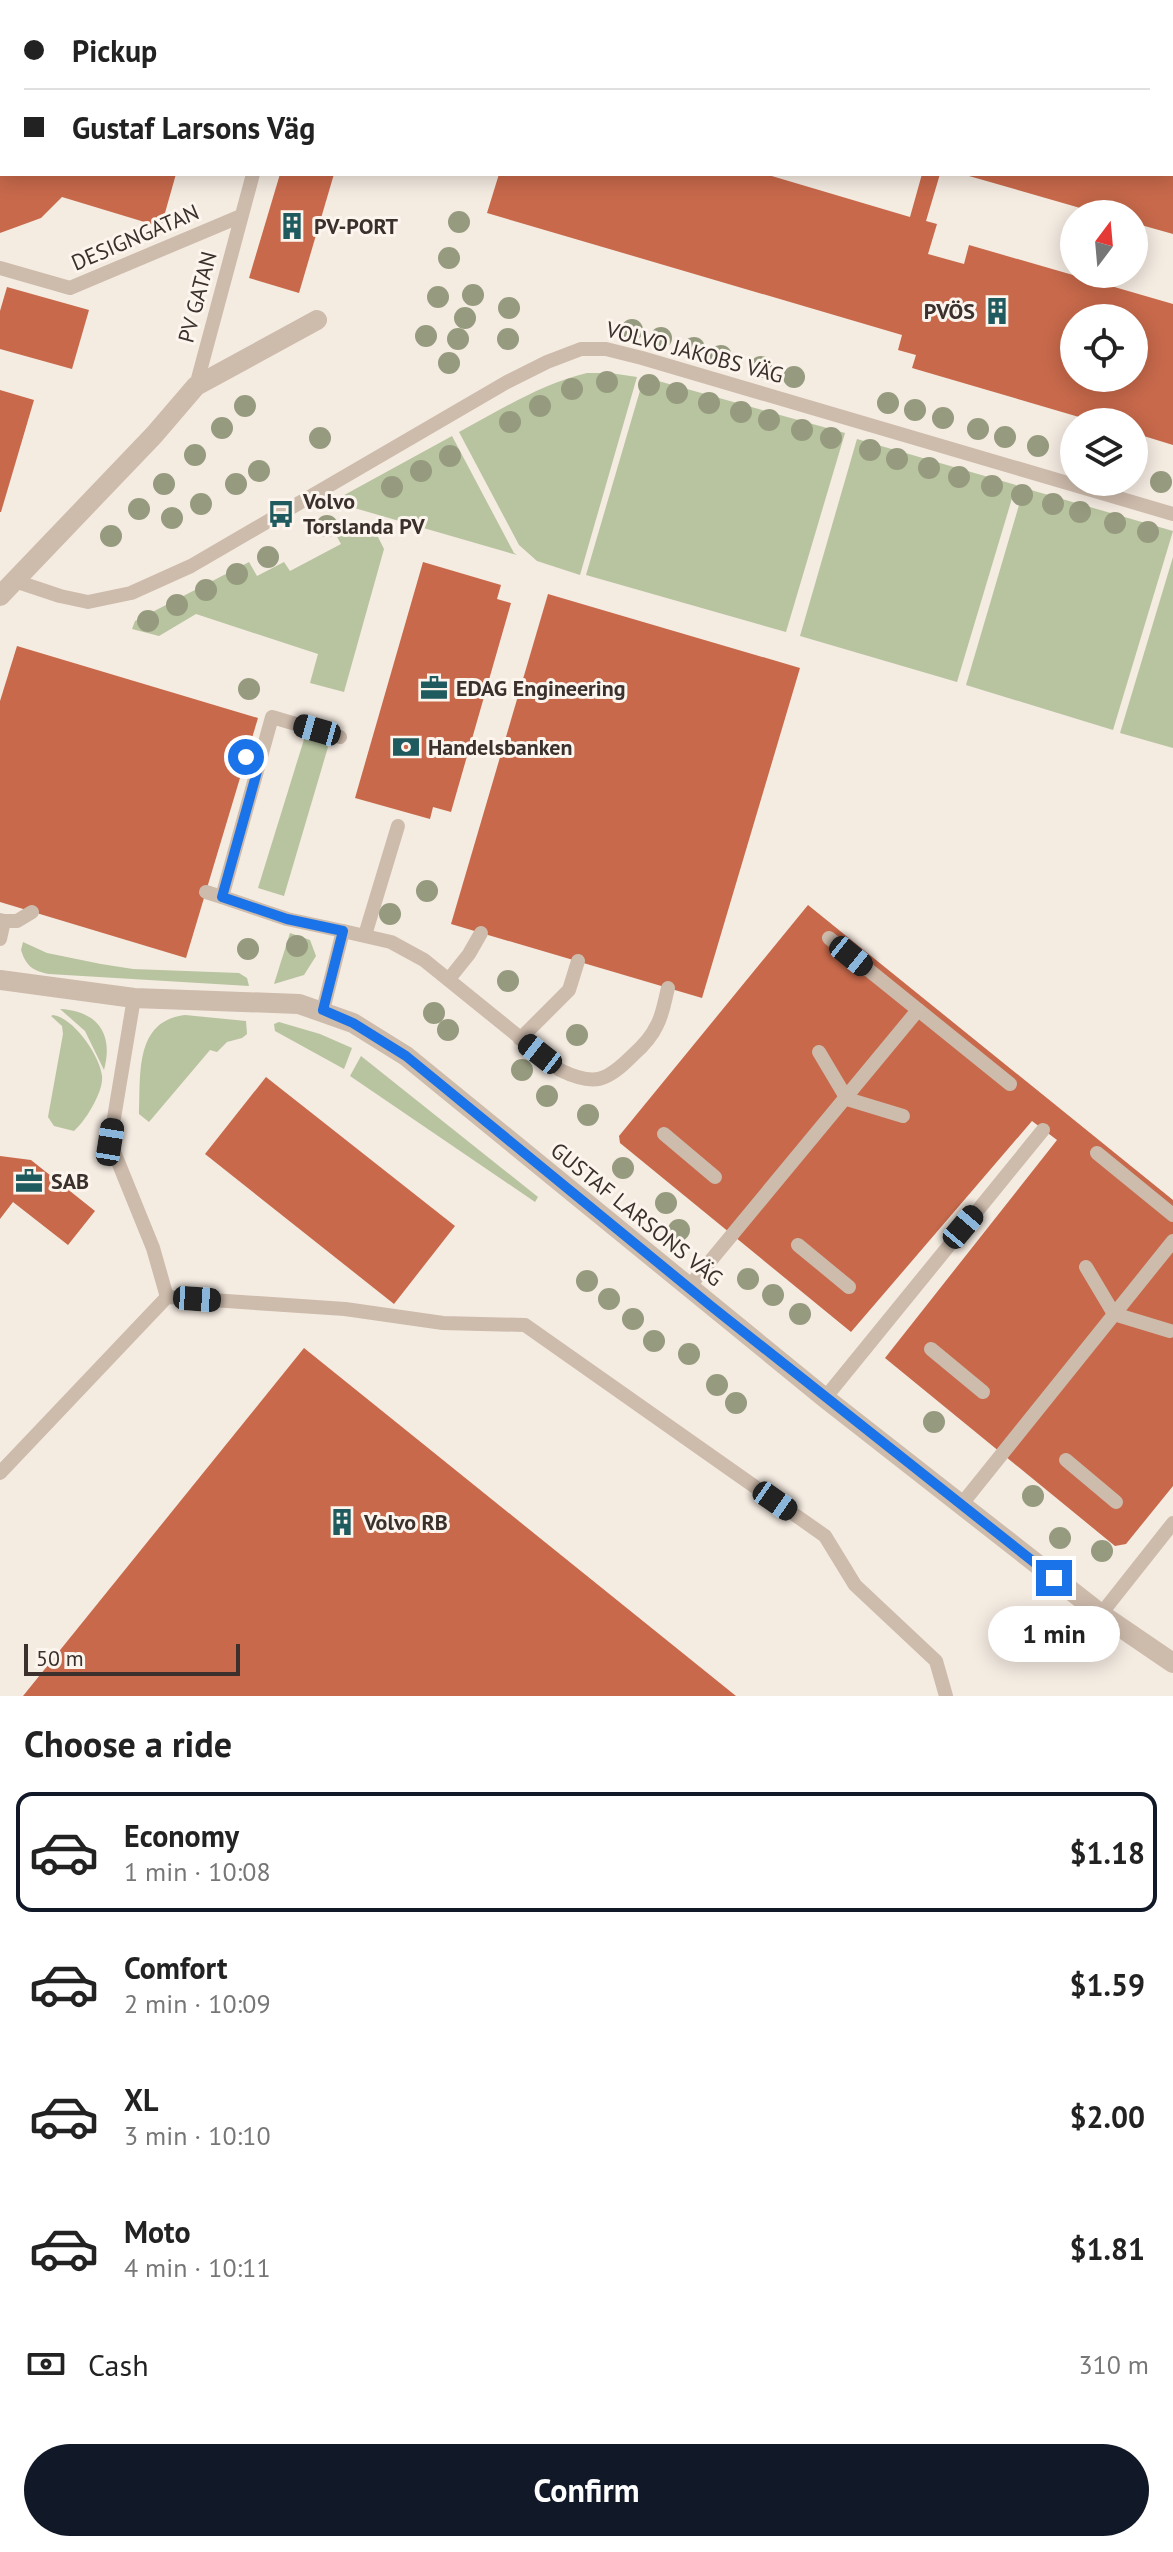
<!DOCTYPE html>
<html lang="en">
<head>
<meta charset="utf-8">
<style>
	:root { --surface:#fff; --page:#f2f2f2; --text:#222; --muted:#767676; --line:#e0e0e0; --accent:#111827 }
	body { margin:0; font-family:"PT Sans",sans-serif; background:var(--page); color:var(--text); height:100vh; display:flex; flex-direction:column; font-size:30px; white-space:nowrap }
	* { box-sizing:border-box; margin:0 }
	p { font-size:26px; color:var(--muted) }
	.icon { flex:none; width:44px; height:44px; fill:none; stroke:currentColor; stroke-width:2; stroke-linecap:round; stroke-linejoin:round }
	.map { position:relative; height:1696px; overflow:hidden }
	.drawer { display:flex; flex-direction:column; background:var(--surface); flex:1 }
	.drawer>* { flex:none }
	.top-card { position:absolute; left:0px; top:0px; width:1174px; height:176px; box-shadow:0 4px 20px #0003; display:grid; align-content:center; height:176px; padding:0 24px; background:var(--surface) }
	.needle { width:52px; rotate:16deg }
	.fabs { position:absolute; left:1060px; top:200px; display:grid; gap:16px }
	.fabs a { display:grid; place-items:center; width:88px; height:88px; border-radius:50%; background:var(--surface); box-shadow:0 4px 20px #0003; font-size:40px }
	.scale { position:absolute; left:24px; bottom:20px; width:216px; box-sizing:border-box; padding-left:8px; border:4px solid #3b302b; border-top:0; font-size:22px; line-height:28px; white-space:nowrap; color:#3b302b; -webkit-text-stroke:6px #fbf5ee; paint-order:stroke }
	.end { position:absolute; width:36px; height:36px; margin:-18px; border:10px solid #1a73e8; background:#fff; box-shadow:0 0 0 4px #fff }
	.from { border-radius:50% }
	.bubble { position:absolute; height:56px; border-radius:28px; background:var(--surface); box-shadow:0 4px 20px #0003; font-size:26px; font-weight:600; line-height:56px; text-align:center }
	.car { position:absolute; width:24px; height:48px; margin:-24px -12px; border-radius:10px; box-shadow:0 0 6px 2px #0007; background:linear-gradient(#222 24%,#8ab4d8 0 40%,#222 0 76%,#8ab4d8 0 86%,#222 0) }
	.top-card b { display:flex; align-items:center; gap:28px; height:76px; font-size:30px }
	.top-card b+b { border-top:2px solid var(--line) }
	.top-card i { width:20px; height:20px; background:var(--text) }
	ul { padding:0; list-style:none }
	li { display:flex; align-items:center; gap:24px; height:120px; margin:0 16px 12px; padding:0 8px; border:4px solid transparent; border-radius:16px }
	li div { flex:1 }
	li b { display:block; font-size:30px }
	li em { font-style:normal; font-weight:600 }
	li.on { border-color:var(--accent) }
	li>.icon { width:72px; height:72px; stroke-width:1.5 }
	h2 { padding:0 24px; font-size:36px; line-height:96px }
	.pay { display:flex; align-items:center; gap:20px; height:88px; padding:0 24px; font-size:30px }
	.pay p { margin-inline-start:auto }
	.action { display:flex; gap:16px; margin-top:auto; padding:16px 24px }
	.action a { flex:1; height:92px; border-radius:48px; background:var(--accent); color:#fff; font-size:32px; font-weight:600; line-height:92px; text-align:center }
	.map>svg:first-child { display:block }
	.green { fill:#b8c4a0 }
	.building { fill:#c8694b; fill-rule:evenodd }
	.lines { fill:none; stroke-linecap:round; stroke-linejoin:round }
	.lane { stroke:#cdbbac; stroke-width:14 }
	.street { stroke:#cdbbac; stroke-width:20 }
	.tree { fill:#969b7f }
	.route { stroke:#1a73e8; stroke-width:10 }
	.labels { text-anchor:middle; stroke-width:6; stroke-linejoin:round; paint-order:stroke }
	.poi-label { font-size:22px; font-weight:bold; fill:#3b302b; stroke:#fbf5ee; text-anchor:start }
	.street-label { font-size:22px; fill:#3b302b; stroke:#fbf5ee }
</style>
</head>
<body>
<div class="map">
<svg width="1173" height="1696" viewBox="0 0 1173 1696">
	<rect width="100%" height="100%" fill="#f4ebe1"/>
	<g class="green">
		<path d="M 587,373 L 610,373 L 637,377 L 580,575 L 537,561 L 519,545 L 459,432 C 500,410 541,384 587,373 Z"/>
		<polygon points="644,377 845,433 786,632 586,575"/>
		<polygon points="452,436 514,553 517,555 344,505 337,499"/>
		<polygon points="857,439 1016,485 957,682 800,636"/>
		<polygon points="1024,488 1173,531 1113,730 966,685"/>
		<polygon points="327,519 375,531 384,549 344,692 310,683 318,654 196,614 159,636 132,629 135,621 249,562 257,576 284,562 290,571 341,544"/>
		<polygon points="1173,557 1173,748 1120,733"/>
		<polygon points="306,733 322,738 328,747 284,896 258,888"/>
		<polygon points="290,933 310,940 316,956 304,975 274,984"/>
		<path d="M 23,942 L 47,953 L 101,964 L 133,969 L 239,973 L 247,978 L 249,986 L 49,974 C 33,971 26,966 21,950 Z"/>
		<path d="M 60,1009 C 97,1011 114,1033 104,1070 L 85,1031 Z"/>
		<path d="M 53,1015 C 74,1018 100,1056 102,1076 C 104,1091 85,1122 74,1131 L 54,1126 L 48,1117 L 63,1034 L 62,1026 L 51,1016 Z"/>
		<path d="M 185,1015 L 246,1021 L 247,1034 L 242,1038 L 227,1042 L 217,1052 L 210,1050 L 149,1122 L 139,1114 C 141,1075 134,1021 185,1015 Z"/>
		<polygon points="279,1022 320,1034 352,1048 344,1069 275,1031 274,1024"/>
		<polygon points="361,1056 538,1197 535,1202 350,1076"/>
	</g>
	<g class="building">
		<polygon points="0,174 176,174 161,227 62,197 41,218 0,233"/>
		<polygon points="280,174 334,174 299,293 249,278"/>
		<path d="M 499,174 L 765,174 L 910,217 L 922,174 L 940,174 L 926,221 L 937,224 L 928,254 L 964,264 L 969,245 L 1173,304 L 1173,445 L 1134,433 L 1134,422 L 1096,422 L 912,368 L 916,355 L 898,350 L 902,335 L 487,213 ZM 1074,318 L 1134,318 L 1134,378 L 1074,378 Z"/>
		<polygon points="962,174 1173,174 1173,234 1134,223 1134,214 1101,214"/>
		<polygon points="7,287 89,310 72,369 0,349 0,311"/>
		<polygon points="0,390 34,400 1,512 0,512"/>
		<polygon points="423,562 501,585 497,599 511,603 451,812 433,807 430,819 355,798"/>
		<polygon points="548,594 800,668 702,998 451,924"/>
		<polygon points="17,646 258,718 186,958 0,902 0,701"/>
		<polygon points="808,905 1173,1200 1173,1486 1126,1544 1115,1546 885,1358 1057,1140 1032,1121 851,1332 620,1143 619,1136"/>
		<polygon points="266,1077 455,1226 394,1304 205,1154"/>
		<polygon points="0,1156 31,1160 95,1211 68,1245 13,1202 0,1219"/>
		<polygon points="304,1348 736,1696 23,1696"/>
	</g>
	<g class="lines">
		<g class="lane">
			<polyline points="299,0 300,2"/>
			<polyline points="398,0 405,2"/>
			<polyline points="499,2 500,0"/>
			<polyline points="0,268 70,288 241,216"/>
			<polyline points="196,386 253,174"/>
			<polyline points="15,581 60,596 88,602 131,593 191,566 507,382 547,362 581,349 606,349 642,358 1173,514"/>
			<polyline points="206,892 222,897"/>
			<polyline points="0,920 4,921 0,939"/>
			<polyline points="4,921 17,921 32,912"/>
			<path d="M 343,931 L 391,942 L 424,960 L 560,1070 C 595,1087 607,1081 633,1055 C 642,1047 652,1036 657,1025 C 663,1014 665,999 668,988"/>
			<polyline points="365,935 398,826"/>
			<polyline points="829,938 1010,1084"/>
			<polyline points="449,979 469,954 481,933"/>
			<polyline points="134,998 110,1142 153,1248 167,1297"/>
			<polyline points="323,1010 343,931 287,919 222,897 272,717 340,737"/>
			<polyline points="520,1039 569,990 578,961"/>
			<polyline points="819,1052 847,1099 903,1116"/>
			<polyline points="664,1134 715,1177"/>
			<polyline points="1097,1153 1173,1215"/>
			<polyline points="798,1245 849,1287"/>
			<polyline points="1086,1267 1114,1314 1170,1331"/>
			<polyline points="688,1288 918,1010"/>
			<polyline points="931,1349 983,1392"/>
			<polyline points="825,1398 1043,1130"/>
			<polyline points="1066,1460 1116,1502"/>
			<polyline points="0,1473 167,1297 345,1309 443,1323 525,1325 825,1536 855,1585 936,1661 946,1696"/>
			<polyline points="961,1505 1173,1241"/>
			<polyline points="1101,1614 1173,1523"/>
		</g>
		<g class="street">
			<polyline points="0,596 154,435 196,386 317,320"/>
			<polyline points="0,980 134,998 299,1004 353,1023 406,1056 825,1398 1101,1614 1173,1663"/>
		</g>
	</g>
	<g class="tree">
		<circle cx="459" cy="222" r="11"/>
		<circle cx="449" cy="258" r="11"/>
		<circle cx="473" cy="295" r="11"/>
		<circle cx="438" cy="297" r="11"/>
		<circle cx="509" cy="308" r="11"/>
		<circle cx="465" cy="318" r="11"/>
		<circle cx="632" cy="330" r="11"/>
		<circle cx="426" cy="336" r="11"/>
		<circle cx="661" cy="338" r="11"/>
		<circle cx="458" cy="339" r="11"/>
		<circle cx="508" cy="339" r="11"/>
		<circle cx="694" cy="348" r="11"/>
		<circle cx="721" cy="356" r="11"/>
		<circle cx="449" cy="363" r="11"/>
		<circle cx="761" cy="367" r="11"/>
		<circle cx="794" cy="377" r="11"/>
		<circle cx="607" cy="382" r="11"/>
		<circle cx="649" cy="385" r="11"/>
		<circle cx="572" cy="389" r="11"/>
		<circle cx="677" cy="393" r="11"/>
		<circle cx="709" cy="403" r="11"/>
		<circle cx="888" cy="403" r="11"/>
		<circle cx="245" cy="406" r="11"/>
		<circle cx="540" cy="406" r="11"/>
		<circle cx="915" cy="410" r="11"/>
		<circle cx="741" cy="412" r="11"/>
		<circle cx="943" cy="418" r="11"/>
		<circle cx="769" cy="420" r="11"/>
		<circle cx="510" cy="422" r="11"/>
		<circle cx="222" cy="428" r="11"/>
		<circle cx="978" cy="429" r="11"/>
		<circle cx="802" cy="430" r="11"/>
		<circle cx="1005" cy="437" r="11"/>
		<circle cx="320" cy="438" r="11"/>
		<circle cx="831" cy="438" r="11"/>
		<circle cx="1038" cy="446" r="11"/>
		<circle cx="870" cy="450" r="11"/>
		<circle cx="195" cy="455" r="11"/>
		<circle cx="450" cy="456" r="11"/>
		<circle cx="897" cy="459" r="11"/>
		<circle cx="929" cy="468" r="11"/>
		<circle cx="259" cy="471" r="11"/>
		<circle cx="421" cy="471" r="11"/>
		<circle cx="959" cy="477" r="11"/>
		<circle cx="1161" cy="482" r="11"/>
		<circle cx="164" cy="484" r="11"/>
		<circle cx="236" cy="484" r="11"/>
		<circle cx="992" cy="486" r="11"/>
		<circle cx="392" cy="487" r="11"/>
		<circle cx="1022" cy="495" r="11"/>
		<circle cx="201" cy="504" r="11"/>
		<circle cx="1053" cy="504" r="11"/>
		<circle cx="139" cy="509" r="11"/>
		<circle cx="1080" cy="512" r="11"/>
		<circle cx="172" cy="518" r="11"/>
		<circle cx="1115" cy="523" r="11"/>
		<circle cx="327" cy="526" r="11"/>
		<circle cx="1148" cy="532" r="11"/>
		<circle cx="111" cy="536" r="11"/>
		<circle cx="268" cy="557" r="11"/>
		<circle cx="237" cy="574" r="11"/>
		<circle cx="206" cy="590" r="11"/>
		<circle cx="177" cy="605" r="11"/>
		<circle cx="148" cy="621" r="11"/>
		<circle cx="249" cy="689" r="11"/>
		<circle cx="427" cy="891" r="11"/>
		<circle cx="390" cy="914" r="11"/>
		<circle cx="297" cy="946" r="11"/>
		<circle cx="248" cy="949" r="11"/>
		<circle cx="508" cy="981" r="11"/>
		<circle cx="434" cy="1013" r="11"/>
		<circle cx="448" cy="1030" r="11"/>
		<circle cx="577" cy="1035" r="11"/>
		<circle cx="522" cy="1070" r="11"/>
		<circle cx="547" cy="1096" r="11"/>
		<circle cx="588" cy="1115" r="11"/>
		<circle cx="623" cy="1168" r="11"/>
		<circle cx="666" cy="1203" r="11"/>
		<circle cx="679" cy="1230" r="11"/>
		<circle cx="748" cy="1279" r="11"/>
		<circle cx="587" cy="1281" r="11"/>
		<circle cx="773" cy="1295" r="11"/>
		<circle cx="609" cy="1299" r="11"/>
		<circle cx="800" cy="1314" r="11"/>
		<circle cx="633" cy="1319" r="11"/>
		<circle cx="654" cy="1341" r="11"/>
		<circle cx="689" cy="1354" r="11"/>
		<circle cx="717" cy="1385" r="11"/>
		<circle cx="736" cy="1403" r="11"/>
		<circle cx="934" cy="1422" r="11"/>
		<circle cx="1033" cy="1496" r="11"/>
		<circle cx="1060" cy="1538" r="11"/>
		<circle cx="1102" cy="1551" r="11"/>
	</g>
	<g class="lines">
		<polyline class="route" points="246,757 260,761 222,897 287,919 343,931 323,1010 353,1023 406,1056 711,1306 1054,1578"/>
	</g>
	<defs>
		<g id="building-bare" transform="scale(2.16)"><path d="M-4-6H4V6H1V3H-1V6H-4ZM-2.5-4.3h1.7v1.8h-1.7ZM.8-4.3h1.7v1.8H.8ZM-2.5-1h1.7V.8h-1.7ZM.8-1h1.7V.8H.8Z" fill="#1f5a5e" stroke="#fbf5ee" stroke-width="2.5" paint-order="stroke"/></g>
		<g id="bus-bare" transform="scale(2.16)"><path d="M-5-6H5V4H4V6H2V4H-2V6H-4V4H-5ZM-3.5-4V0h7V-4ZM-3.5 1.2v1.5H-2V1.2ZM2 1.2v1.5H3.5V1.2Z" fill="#1f5a5e" stroke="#fbf5ee" stroke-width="2.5" paint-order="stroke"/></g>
		<g id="office-bare" transform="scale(2.16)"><path d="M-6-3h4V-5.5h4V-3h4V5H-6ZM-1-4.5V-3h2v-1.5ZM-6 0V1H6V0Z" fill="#1f5a5e" stroke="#fbf5ee" stroke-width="2.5" paint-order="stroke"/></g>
		<g id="bank-bare" transform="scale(2.16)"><path d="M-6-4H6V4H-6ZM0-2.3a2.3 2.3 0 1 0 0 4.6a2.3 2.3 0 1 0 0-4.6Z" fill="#1f5a5e" stroke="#fbf5ee" stroke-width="2.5" paint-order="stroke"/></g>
	</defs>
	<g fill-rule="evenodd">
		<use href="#building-bare" x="292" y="226"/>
		<use href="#building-bare" x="997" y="311"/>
		<use href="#bus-bare" x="281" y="514"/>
		<use href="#office-bare" x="434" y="688"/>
		<use href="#bank-bare" x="406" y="747"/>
		<use href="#office-bare" x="29" y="1181"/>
		<use href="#building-bare" x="342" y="1522"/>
	</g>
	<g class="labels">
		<g class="poi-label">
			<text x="314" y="234">PV-PORT</text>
			<text x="975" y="319" text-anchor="end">PVÖS</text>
			<text x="303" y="509">Volvo<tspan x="303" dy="25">Torslanda PV</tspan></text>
			<text x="456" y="696">EDAG Engineering</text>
			<text x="428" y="755">Handelsbanken</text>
			<text x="51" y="1189">SAB</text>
			<text x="364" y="1530">Volvo RB</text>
		</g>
		<g class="street-label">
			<text transform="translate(135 237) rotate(-23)" y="8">DESIGNGATAN</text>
			<text transform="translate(197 297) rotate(-75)" y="8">PV GATAN</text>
			<text transform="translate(695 352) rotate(15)" y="8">VOLVO JAKOBS VÄG</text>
			<text transform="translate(637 1214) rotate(39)" y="8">GUSTAF LARSONS VÄG</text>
		</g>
	</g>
</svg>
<div class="fabs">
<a><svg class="needle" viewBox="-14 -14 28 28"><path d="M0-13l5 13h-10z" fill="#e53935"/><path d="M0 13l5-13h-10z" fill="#767676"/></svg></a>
<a><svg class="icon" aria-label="locate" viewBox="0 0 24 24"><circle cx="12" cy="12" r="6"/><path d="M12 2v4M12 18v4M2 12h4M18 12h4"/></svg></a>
<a><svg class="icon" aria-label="layers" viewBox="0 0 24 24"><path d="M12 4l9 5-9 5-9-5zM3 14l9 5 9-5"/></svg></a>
</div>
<div class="scale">50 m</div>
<i class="end from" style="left:246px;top:757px"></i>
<i class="end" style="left:1054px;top:1578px"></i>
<div class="bubble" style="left:988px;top:1606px;width:132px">1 min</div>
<i class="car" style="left:317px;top:730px;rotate:286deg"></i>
<i class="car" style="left:851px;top:956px;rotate:129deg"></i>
<i class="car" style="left:540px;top:1054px;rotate:308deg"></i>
<i class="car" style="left:110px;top:1142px;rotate:9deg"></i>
<i class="car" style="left:963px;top:1227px;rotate:40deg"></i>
<i class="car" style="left:197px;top:1299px;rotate:94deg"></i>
<i class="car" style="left:775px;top:1501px;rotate:125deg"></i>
<div class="top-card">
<b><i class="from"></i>Pickup</b>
<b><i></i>Gustaf Larsons Väg</b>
</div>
</div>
<section class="drawer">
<h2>Choose a ride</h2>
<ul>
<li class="on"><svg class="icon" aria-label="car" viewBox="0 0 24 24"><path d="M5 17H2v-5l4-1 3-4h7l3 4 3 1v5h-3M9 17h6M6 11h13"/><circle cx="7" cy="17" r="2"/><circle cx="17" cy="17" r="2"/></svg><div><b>Economy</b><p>1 min · 10:08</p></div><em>$1.18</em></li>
<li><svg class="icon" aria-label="car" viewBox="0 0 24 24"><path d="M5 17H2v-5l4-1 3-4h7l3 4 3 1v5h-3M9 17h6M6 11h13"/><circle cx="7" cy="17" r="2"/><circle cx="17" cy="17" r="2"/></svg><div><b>Comfort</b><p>2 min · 10:09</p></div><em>$1.59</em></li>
<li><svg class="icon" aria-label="car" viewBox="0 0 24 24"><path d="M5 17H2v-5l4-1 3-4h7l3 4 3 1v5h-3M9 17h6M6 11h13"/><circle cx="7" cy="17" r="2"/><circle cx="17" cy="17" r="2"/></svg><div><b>XL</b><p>3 min · 10:10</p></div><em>$2.00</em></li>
<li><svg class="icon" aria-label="car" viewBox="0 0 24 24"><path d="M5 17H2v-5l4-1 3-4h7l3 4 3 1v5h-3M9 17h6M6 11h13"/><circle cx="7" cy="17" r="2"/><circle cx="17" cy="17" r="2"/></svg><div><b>Moto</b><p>4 min · 10:11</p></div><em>$1.81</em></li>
</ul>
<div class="pay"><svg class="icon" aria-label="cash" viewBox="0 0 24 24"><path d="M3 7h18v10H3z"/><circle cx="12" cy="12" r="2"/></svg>Cash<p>310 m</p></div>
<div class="action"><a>Confirm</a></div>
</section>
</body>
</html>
